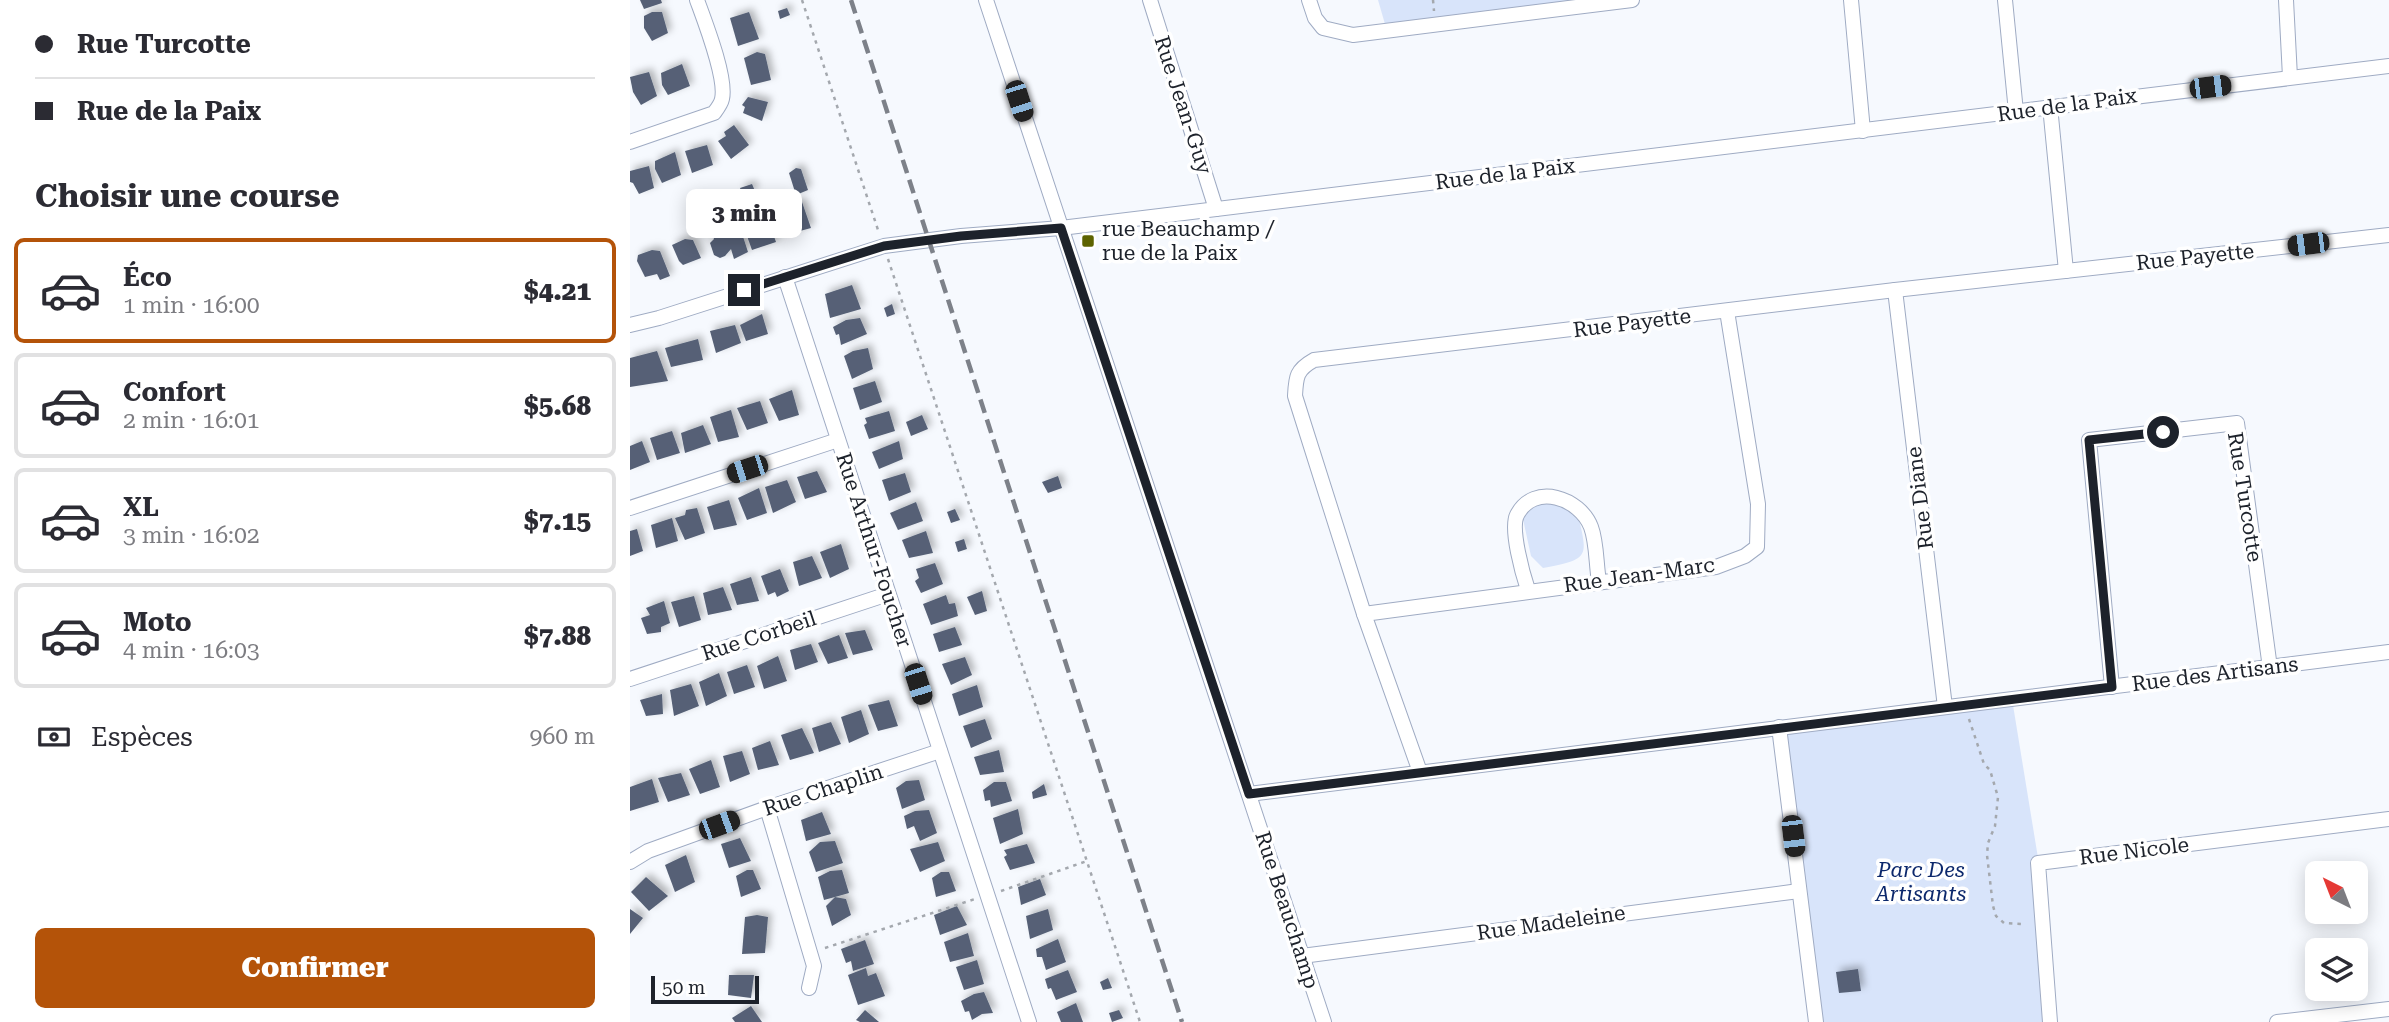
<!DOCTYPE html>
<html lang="fr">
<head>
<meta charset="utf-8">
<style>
	:root { --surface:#fff; --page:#f7f7f7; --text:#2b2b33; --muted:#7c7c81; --line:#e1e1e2; --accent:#b45309 }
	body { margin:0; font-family:"Roboto Serif",serif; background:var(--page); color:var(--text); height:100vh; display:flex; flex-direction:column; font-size:26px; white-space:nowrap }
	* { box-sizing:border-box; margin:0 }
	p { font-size:23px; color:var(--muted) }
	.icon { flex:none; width:38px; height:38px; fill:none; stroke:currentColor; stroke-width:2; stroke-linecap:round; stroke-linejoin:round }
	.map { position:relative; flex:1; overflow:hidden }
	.panel { display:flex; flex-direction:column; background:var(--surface); width:630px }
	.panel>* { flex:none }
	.banner { display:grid; align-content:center; height:154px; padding:0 35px; background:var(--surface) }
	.needle { width:46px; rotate:318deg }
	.fabs { position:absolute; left:1675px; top:861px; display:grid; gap:14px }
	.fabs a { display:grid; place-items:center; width:63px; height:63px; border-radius:10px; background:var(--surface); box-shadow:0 4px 18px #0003; font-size:35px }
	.scale { position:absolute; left:21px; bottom:18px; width:108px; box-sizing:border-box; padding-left:7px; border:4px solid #1d222b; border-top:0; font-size:19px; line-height:24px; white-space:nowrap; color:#1d222b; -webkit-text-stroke:5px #fff; paint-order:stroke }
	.end { position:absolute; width:32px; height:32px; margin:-16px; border:9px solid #1d222b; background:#fff; box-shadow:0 0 0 4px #fff }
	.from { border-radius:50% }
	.bubble { position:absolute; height:49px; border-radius:10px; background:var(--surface); box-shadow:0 4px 18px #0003; font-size:23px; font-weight:800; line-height:49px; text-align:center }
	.car { position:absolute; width:21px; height:42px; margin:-21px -10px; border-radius:9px; box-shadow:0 0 5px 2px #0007; background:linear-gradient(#222 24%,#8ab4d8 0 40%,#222 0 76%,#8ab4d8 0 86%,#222 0) }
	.banner b { display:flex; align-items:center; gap:24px; height:66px; font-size:26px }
	.banner b+b { border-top:2px solid var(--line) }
	.banner i { width:18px; height:18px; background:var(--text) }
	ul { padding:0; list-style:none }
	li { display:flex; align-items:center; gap:21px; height:105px; margin:0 14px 10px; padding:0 21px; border:4px solid var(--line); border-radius:10px }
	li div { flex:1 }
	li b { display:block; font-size:26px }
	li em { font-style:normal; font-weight:800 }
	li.current { border-color:var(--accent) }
	li>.icon { width:63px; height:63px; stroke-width:1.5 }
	h2 { padding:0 35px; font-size:32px; line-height:84px }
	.pay { display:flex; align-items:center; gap:18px; height:77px; padding:0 35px; font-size:26px }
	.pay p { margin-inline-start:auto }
	.cta { display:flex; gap:14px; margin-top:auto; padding:14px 35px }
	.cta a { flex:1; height:80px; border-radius:10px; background:var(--accent); color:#fff; font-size:28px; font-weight:800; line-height:80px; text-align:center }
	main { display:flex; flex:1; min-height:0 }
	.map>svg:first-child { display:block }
	.green { fill:#d8e4fa }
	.building { fill:#566176; filter:url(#shadow) }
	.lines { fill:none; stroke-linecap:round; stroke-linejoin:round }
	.street-casing { stroke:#9fabc3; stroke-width:16 }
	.path { stroke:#a4a8ae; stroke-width:2.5; stroke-dasharray:3.5 5; stroke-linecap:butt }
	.street { stroke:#fff; stroke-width:14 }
	.rail { stroke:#7d8189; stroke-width:4.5; stroke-dasharray:14 7; stroke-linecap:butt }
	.route { stroke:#1d222b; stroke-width:9 }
	.poi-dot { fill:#5d6300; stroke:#fff; stroke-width:2.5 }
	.labels { text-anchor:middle; stroke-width:7; stroke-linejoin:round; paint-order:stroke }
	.street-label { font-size:21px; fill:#1d222b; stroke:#fff }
	.poi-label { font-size:21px; fill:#1d222b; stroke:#fff; text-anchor:start }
	.park-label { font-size:21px; font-style:italic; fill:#0c286c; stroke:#fff }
</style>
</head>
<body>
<main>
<section class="panel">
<div class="banner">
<b><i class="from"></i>Rue Turcotte</b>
<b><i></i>Rue de la Paix</b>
</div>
<h2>Choisir une course</h2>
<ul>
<li class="current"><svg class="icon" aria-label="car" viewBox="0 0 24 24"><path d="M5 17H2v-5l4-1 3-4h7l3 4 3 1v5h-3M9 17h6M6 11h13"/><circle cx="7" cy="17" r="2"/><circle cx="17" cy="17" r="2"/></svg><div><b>Éco</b><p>1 min · 16:00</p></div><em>$4.21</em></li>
<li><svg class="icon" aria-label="car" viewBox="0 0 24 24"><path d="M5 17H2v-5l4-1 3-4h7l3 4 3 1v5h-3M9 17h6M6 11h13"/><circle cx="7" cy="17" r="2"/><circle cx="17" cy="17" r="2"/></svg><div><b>Confort</b><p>2 min · 16:01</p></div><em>$5.68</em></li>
<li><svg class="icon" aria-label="car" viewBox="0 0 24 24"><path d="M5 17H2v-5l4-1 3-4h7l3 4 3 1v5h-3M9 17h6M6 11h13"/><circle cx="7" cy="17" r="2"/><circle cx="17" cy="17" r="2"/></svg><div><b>XL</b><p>3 min · 16:02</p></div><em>$7.15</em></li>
<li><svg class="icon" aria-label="car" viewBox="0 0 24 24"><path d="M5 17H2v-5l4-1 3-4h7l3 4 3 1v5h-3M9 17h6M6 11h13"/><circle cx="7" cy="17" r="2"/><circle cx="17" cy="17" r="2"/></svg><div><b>Moto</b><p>4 min · 16:03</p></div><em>$7.88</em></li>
</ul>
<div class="pay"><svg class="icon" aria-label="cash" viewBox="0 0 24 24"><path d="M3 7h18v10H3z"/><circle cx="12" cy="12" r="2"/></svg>Espèces<p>960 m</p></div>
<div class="cta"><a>Confirmer</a></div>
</section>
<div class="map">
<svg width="1759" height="1022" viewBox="0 0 1759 1022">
	<defs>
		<filter id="shadow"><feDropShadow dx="4" dy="-4" stdDeviation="3.5" flood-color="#0004"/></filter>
	</defs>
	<rect width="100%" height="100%" fill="#f6f9fe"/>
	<g class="green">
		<polygon points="748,0 1004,0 757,31"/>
		<path d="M 922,500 L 947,511 C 958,557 961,559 913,568 L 901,556 L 893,519 L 901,507 Z"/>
		<polygon points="1382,699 1409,864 1420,1022 1187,1022 1149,728"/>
	</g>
	<g class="building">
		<polygon points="10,0 31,0 32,3 14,9"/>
		<polygon points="157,8 160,15 150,19 148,11"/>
		<polygon points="22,12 32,12 38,33 22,41 14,28 14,16"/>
		<polygon points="119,12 129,39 108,46 100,18"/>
		<polygon points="127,52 135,54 141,80 121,85 114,58"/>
		<polygon points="52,64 60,86 38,95 32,85 31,73"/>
		<polygon points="19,72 27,96 11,105 3,92 0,77"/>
		<polygon points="118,97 138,102 132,121 113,113 115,107 112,105"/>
		<polygon points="104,125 119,145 101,159 88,141 96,136 94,132"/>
		<polygon points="77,145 83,165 62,173 55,151"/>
		<polygon points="45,152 51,175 32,183 25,169 25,161"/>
		<polygon points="19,166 24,188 9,194 3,183 0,182 0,171"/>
		<polygon points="166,168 171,169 178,190 166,195 159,173"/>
		<polygon points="122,184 125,191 113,196 110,188"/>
		<polygon points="172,202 181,228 159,234 152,214 161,209 160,205"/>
		<polygon points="107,218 118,252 104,259 101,249 95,256 90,258 84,255 80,243 84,239 78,224 88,221 90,224"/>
		<polygon points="138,219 146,242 122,250 113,225"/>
		<polygon points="55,239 63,240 71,258 53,265 49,261 42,245"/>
		<polygon points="22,250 30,251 40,276 30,280 27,274 15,277 7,261 8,255"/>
		<polygon points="222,285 231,309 200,318 195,294"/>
		<polygon points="262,304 265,314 257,317 254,308"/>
		<polygon points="132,314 138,334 116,341 110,325"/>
		<polygon points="230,318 237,334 211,345 209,334 206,335 203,327 216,320"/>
		<polygon points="105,325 111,343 86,353 80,331"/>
		<polygon points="68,339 73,360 41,367 35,348"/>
		<polygon points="238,348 243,369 222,379 214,356 223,351"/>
		<polygon points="27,351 38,381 0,387 0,358"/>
		<polygon points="245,381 252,402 230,410 223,388"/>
		<polygon points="162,390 169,415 149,421 139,399"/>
		<polygon points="130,401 138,423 117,430 107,408"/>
		<polygon points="101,410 109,437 88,442 80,417"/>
		<polygon points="259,411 265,431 239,439 234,425 237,423 235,418"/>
		<polygon points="292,415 298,429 281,436 276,422"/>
		<polygon points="73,425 81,444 55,453 51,433"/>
		<polygon points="42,431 50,453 27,460 20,438"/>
		<polygon points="12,441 20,462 0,470 0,446"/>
		<polygon points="269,441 273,459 249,469 242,452"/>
		<polygon points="187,471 197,492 175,499 167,477"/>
		<polygon points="275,473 281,492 259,501 252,480"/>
		<polygon points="428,476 432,488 418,493 412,482"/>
		<polygon points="157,480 166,502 143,513 135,487"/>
		<polygon points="129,488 137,513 117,520 108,498"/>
		<polygon points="99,500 107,525 84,530 77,507"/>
		<polygon points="286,502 293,521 268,530 260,513"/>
		<polygon points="67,508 75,533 55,540 45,518 55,515 56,510"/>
		<polygon points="325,509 330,520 321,523 317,512"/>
		<polygon points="42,518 48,541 26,548 21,525"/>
		<polygon points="7,529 13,551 0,556 0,531"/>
		<polygon points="296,531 303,553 279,558 272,540"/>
		<polygon points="334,539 337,549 328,552 325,542"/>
		<polygon points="211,544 219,569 200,578 190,552"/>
		<polygon points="182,556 192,578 169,586 163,562"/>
		<polygon points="305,563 313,584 291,593 285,581 289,578 286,569"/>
		<polygon points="150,569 159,591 147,597 145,592 138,595 131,576"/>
		<polygon points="121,577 129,601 107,605 100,584"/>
		<polygon points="93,587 102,610 78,615 73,593"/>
		<polygon points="352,591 357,611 345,615 337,597"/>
		<polygon points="316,595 319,604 325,603 328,616 301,625 293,604"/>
		<polygon points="64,596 71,620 49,627 41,602"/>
		<polygon points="34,601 40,623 31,627 31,632 17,634 11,618 20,615 16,608"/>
		<polygon points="325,627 332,645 309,652 303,634"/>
		<polygon points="235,630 243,650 223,655 215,633"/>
		<polygon points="209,635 218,658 198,664 188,643"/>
		<polygon points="181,644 188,662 165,670 160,650"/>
		<polygon points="148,656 157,681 134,689 127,666"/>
		<polygon points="335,657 342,675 321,685 312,664"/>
		<polygon points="117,665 125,687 104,694 97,672"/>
		<polygon points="89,673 97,696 76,706 69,682"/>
		<polygon points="61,684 69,706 44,716 40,690"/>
		<polygon points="347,685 353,707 329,716 322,694"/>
		<polygon points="32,694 33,714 16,716 10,700"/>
		<polygon points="259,700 268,726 248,731 238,705"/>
		<polygon points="231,710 239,734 219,743 211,717"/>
		<polygon points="355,719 362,739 341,748 333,726"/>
		<polygon points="201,722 211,744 189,752 182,728"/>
		<polygon points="172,728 184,753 160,760 151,735"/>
		<polygon points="140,741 149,765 128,770 122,748"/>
		<polygon points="369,750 374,772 350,775 344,757"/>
		<polygon points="112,751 120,774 100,782 93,756"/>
		<polygon points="81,760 90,787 70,794 59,769"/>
		<polygon points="51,773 60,795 38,802 28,778"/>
		<polygon points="22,779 29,802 0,811 0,787"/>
		<polygon points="289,780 295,800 272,809 266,788 276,781"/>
		<polygon points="364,782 376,782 382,801 361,807 360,800 355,801 353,790"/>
		<polygon points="414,784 417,795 403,799 402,792"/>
		<polygon points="388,809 393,834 370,844 363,818"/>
		<polygon points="299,810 307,833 290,841 284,826 277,829 274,816 285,811"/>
		<polygon points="192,812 201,834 176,841 171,820"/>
		<polygon points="110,838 121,861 99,868 91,844"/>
		<polygon points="205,841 213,863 186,872 179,852 190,842"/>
		<polygon points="308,842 315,861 290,872 280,849"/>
		<polygon points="397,844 405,863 380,870 374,857 377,855 374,850"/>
		<polygon points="56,855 65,882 45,892 35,865"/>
		<polygon points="117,870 123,870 131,889 111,897 106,876"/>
		<polygon points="212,870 219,893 205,897 216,899 221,915 202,926 196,906 205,897 194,900 188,877 200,871"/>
		<polygon points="311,872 319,872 326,891 306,897 302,878"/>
		<polygon points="16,877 38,896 19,911 1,892"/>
		<polygon points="410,879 416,895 391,905 388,887"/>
		<polygon points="327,906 337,925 310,935 304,915"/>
		<polygon points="0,909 13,918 0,934"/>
		<polygon points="418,909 423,930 400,939 396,916"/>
		<polygon points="127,915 138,917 135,953 112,954 115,917"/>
		<polygon points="338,933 344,956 320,962 314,942"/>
		<polygon points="428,939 436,962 416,970 412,957 407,957 406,949"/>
		<polygon points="235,940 244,964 223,971 221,961 216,963 211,949"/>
		<polygon points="347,960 354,984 334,990 326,967"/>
		<polygon points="236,968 238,976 246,973 255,996 228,1005 218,975"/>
		<polygon points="1228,969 1231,991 1209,993 1206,972"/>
		<polygon points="438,970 447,992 426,1000 421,988 418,989 415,979"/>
		<polygon points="99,975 124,975 121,998 98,995"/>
		<polygon points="478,978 482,988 473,990 470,982"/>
		<polygon points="354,992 363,1013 352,1014 342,1020 339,1011 335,1012 331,1001 344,994"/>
		<polygon points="446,1003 453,1022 431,1022 427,1012"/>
		<polygon points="121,1006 132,1022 105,1022 102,1018"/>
		<polygon points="235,1010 249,1022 230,1022 226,1020"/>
		<polygon points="489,1010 493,1018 482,1022 479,1013"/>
	</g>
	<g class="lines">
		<g class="street-casing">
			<g id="street">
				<polyline points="356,0 694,1022"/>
				<polyline points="520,0 586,209"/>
				<polyline points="679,0 685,18 693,28 723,35 1002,0"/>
				<polyline points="1221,0 1233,131"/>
				<polyline points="1375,0 1386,112"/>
				<polyline points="1656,0 1660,77"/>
				<polyline points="1420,106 1436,271"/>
				<path d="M 0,142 L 84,113 C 87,109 91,104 92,99 C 97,78 75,22 67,0"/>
				<polyline points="155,277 399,1022"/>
				<polyline points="1265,290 1315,707"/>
				<polyline points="0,325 29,318 254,246 331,236 431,228 1759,66"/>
				<polyline points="0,508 208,440"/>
				<path d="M 898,590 C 893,575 880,529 887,515 C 904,482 950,498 961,527 C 967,543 966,565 969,581"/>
				<polyline points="734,614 1086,567 1115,556 1127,547 1128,504 1097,311"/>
				<polyline points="0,679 258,594"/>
				<polyline points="1482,687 1459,440 1607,423 1640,668"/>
				<polyline points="1149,727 1186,1022"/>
				<path d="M 790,772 L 734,614 L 665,396 C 666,377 666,370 684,360 L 1265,290 L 1759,235"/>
				<polyline points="619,794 1759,652"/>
				<polyline points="137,808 184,966 179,988"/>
				<polyline points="0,862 18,851 137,808 310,751"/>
				<polyline points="672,956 1169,891"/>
				<polyline points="1420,1022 1408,863 1759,819"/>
				<polyline points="1647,1022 1759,1009"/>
			</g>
		</g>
		<g class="path">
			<polyline points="172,0 249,233"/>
			<polyline points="803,0 804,11"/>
			<polyline points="258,259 510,1022"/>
			<polyline points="1339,719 1354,764 1360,770 1368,797 1365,826 1358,843 1357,855 1363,906 1366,916 1374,923 1391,924"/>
			<polyline points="371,891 457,861"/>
			<polyline points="195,948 345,899"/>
		</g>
		<use href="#street" class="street"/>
		<polyline class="rail" points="221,0 552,1022"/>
	</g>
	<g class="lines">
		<polyline class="route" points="114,290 254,246 331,236 431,228 619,794 1482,687 1459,440 1533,432"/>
	</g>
	<rect class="poi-dot" x="451" y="234" width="14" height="14" rx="3.5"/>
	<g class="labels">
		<g class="street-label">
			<text transform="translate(553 105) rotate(72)" y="7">Rue Jean-Guy</text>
			<text transform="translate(1437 105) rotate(-8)" y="7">Rue de la Paix</text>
			<text transform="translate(875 174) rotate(-7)" y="7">Rue de la Paix</text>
			<text transform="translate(1565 257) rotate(-6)" y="7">Rue Payette</text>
			<text transform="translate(1002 323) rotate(-7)" y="7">Rue Payette</text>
			<text transform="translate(1615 497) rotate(81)" y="7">Rue Turcotte</text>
			<text transform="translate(1290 498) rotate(-97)" y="7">Rue Diane</text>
			<text transform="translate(244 550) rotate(72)" y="7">Rue Arthur-Foucher</text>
			<text transform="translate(1009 575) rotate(-8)" y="7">Rue Jean-Marc</text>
			<text transform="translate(129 636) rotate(-18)" y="7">Rue Corbeil</text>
			<text transform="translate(1585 674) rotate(-7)" y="7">Rue des Artisans</text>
			<text transform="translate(193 790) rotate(-18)" y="7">Rue Chaplin</text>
			<text transform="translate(1504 851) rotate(-7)" y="7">Rue Nicole</text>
			<text transform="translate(657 910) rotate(72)" y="7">Rue Beauchamp</text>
			<text transform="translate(921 923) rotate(-8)" y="7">Rue Madeleine</text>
		</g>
		<g class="poi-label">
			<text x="472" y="236">rue Beauchamp /<tspan x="472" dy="24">rue de la Paix</tspan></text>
		</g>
		<g class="park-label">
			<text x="1291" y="877">Parc Des<tspan x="1291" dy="24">Artisants</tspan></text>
		</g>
	</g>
</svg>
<div class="fabs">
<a><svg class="needle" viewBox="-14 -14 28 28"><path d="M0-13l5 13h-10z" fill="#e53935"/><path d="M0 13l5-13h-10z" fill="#7c7c81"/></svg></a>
<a><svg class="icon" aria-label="layers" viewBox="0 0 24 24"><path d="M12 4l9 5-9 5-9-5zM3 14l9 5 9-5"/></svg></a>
</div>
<div class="scale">50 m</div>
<i class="end from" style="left:1533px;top:432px"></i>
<i class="end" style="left:114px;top:290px"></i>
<div class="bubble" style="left:56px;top:189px;width:116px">3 min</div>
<i class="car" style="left:1580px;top:87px;rotate:83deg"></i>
<i class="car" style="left:389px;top:101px;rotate:162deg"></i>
<i class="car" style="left:1678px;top:244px;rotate:263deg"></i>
<i class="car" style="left:117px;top:469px;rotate:252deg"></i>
<i class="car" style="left:288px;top:684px;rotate:162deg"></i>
<i class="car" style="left:89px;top:825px;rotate:70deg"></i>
<i class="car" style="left:1163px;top:836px;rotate:173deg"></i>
</div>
</main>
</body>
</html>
